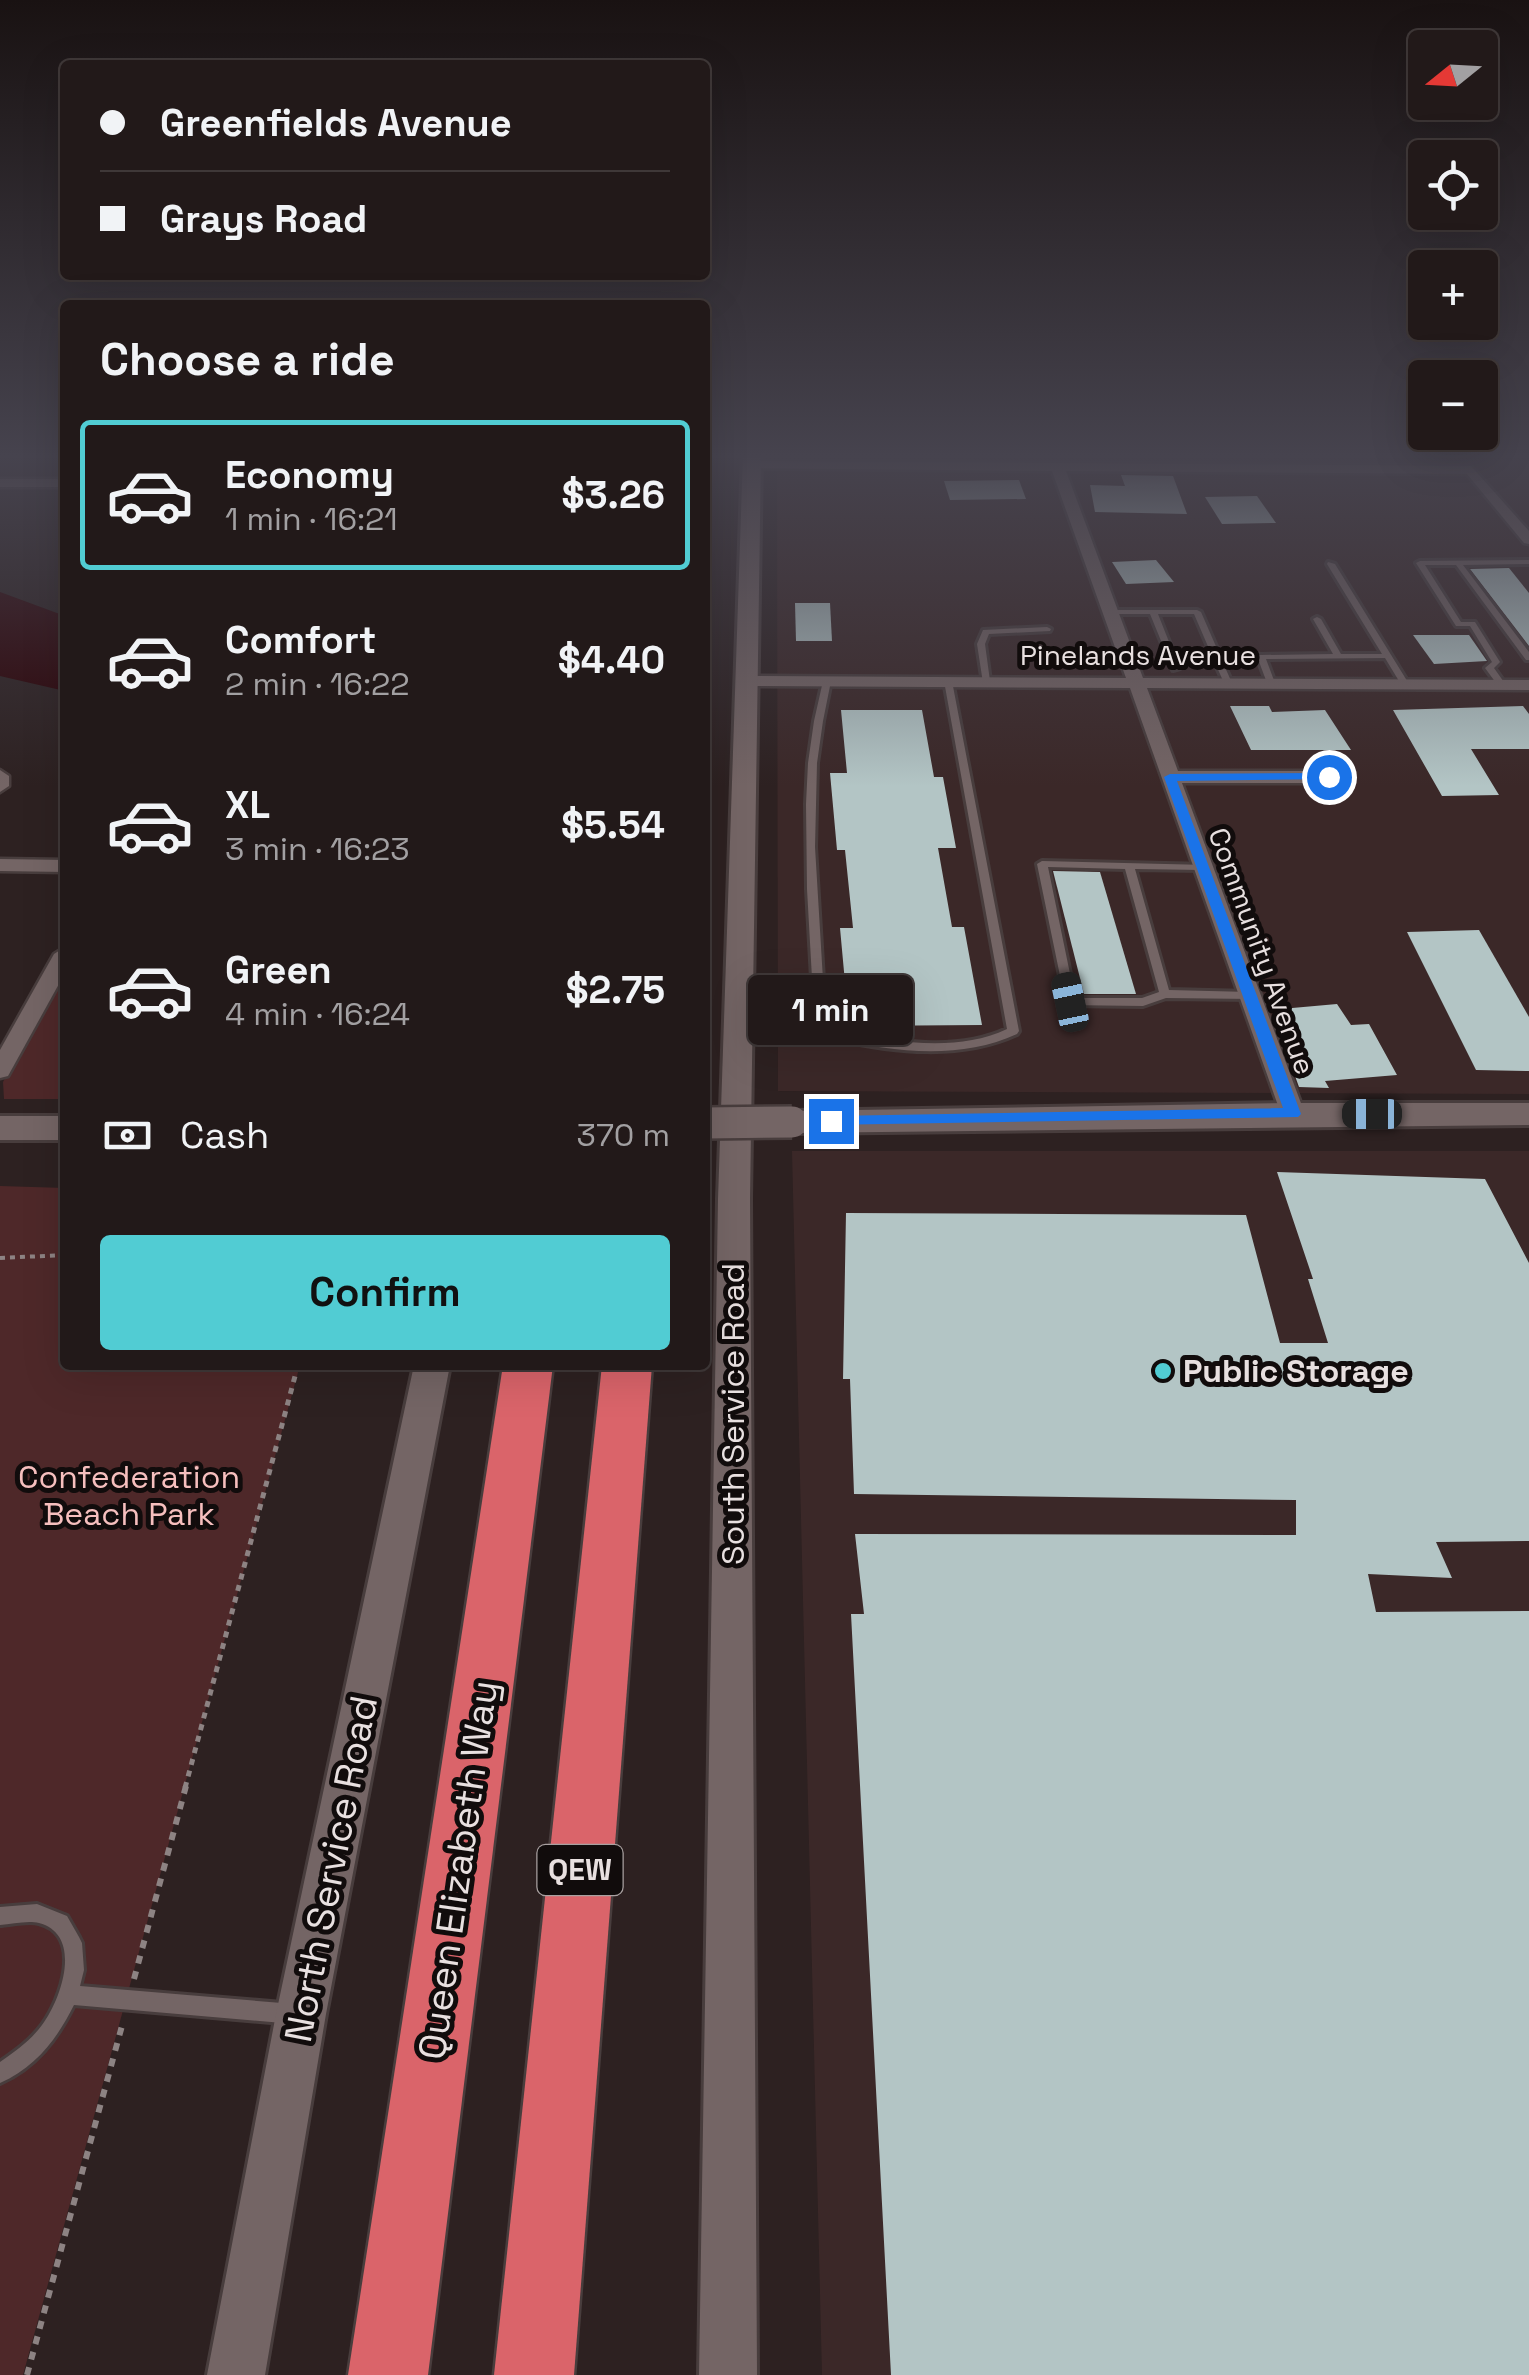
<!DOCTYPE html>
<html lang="en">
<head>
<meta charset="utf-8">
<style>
	:root { --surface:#221919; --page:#2a2222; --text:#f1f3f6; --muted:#a2a0a2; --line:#3f3838; --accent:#51ccd3 }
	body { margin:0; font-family:"Space Grotesk",sans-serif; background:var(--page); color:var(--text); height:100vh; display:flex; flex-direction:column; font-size:38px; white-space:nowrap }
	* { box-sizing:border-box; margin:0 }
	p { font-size:32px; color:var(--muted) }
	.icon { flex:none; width:55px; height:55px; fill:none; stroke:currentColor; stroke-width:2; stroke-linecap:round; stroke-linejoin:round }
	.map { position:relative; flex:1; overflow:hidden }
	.drawer { position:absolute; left:60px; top:300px; width:650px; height:1070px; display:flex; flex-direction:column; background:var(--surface); border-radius:10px; box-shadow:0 10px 40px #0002,0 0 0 2px var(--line) }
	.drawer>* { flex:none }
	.banner { position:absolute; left:60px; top:60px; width:650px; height:220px; border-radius:10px; box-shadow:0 10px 40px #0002,0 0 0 2px var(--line); display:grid; align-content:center; height:220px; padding:0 40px; background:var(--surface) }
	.needle { width:65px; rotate:252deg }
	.buttons { position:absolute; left:1408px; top:30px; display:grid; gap:20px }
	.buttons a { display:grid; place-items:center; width:90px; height:90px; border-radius:10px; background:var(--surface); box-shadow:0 10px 40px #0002,0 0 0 2px var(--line); font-size:50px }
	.end { position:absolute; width:45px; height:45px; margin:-22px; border:12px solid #1a73e8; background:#fff; box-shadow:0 0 0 5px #fff }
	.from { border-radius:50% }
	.bubble { position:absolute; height:70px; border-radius:10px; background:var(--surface); box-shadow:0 10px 40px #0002,0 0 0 2px var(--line); font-size:32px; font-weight:600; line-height:70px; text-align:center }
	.car { position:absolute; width:30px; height:60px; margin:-30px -15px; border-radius:12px; box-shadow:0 0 8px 2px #0007; background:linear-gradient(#222 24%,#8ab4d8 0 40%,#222 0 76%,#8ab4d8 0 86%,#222 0) }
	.banner b { display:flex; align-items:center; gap:35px; height:95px; font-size:38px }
	.banner b+b { border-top:2px solid var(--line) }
	.banner i { width:25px; height:25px; background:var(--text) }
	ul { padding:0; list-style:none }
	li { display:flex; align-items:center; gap:30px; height:150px; margin:0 20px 15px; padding:0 20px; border:5px solid transparent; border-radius:10px }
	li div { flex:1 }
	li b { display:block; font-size:38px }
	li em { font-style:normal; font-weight:600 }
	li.active { border-color:var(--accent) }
	li>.icon { width:90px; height:90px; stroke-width:1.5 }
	h2 { padding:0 40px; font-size:45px; line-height:120px }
	.pay { display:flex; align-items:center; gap:25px; height:110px; padding:0 40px; font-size:38px }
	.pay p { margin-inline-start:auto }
	.button { display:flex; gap:20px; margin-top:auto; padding:20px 40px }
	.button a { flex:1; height:115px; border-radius:10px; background:var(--accent); color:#111; font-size:40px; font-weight:600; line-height:115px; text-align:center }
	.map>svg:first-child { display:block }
	.built { fill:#3b2828 }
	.green { fill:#4e2829 }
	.water { fill:#2c0004 }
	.building { fill:#b3c5c5 }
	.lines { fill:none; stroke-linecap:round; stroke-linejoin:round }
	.service-casing { stroke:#483d3d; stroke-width:6 }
	.minor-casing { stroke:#483d3d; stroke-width:5 }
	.tertiary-casing { stroke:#483d3d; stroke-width:6 }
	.motorway-casing { stroke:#483d3d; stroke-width:5 }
	.path-far2 { stroke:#8d8383; stroke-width:4; stroke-dasharray:5 5; stroke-linecap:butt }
	.path-far1 { stroke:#8d8383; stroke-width:5; stroke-dasharray:6 6; stroke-linecap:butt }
	.path { stroke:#8d8383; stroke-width:6; stroke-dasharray:8 8; stroke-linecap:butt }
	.service { fill:#746565; fill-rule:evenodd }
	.minor { fill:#746565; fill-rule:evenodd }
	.tertiary { fill:#746565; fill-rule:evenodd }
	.motorway { fill:#da646a; fill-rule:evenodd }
	.tertiary-bridge-casing { stroke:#483d3d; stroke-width:36; stroke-linecap:butt }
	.tertiary-bridge { stroke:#746565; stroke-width:31 }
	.route { fill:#1a73e8 }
	.poi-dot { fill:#51ccd3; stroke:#110c0c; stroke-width:4 }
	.labels { text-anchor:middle; stroke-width:10; stroke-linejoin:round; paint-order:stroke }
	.far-street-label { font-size:28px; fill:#e8e0e0; stroke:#110c0c }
	.shield { fill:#110c0c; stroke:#a8a0a0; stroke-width:2.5 }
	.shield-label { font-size:30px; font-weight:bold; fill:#e8e0e0 }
	.poi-label { font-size:32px; font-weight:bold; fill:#e8e0e0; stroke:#110c0c; text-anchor:start }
	.street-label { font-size:32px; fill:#e8e0e0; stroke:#110c0c }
	.park-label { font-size:32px; fill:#f6bfbe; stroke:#110c0c }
	.near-street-label { font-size:38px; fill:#e8e0e0; stroke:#110c0c }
</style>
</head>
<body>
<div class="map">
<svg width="1529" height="2375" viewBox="0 0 1529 2375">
	<rect width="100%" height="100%" fill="#2d2121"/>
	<g class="built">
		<polygon points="777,454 1529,454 1529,1094 778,1091"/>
		<polygon points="792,1151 1529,1151 1529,2375 822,2375"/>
	</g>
	<g class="green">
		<polygon points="65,972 65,1099 4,1099 3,1082"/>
		<polygon points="0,1186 65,1188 65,1365 300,1365 23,2375 0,2375"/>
	</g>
	<polygon class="water" points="0,592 65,616 65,691 0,676"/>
	<g class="building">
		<polygon points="1121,475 1173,476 1187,514 1095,512 1090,485 1125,486"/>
		<polygon points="1019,480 1026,499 950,500 944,481"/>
		<polygon points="1257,496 1276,523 1222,524 1205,497"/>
		<polygon points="1156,560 1174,582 1126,584 1112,562"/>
		<polygon points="1509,568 1529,593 1529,646 1470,569"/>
		<polygon points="795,603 830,603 832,641 796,641"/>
		<polygon points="1413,635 1469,635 1487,661 1434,664"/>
		<polygon points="1230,706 1269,706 1272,712 1325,710 1351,750 1251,750"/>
		<polygon points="1523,706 1529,714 1529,749 1471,749 1499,795 1442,796 1393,710"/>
		<polygon points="841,710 922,710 934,777 943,777 956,848 938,848 952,927 964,927 982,1025 849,1026 840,928 853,928 845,850 837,850 830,773 847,773"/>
		<polygon points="1053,871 1100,872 1136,994 1084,994"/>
		<polygon points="1479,930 1529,1017 1529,1071 1476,1070 1407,932"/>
		<polygon points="1337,1004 1351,1025 1369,1024 1397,1075 1325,1081 1329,1088 1299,1087 1286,1051 1305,1052 1281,1009"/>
		<polygon points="1277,1172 1485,1179 1529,1263 1529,1541 1436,1542 1452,1578 1368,1574 1376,1612 1529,1611 1529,2375 891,2375 851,1614 864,1614 855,1534 1296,1535 1296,1500 854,1494 850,1379 843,1379 846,1213 1246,1215 1280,1343 1328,1343 1308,1279 1313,1279"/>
	</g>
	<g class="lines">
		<g class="service-casing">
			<g id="service">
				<polygon points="1529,560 1529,564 1463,565 1529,652 1529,660 1526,660 1456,565 1425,565 1461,622 1475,622 1500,662 1494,668 1506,685 1502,688 1499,687 1485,668 1492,662 1470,626 1456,626 1416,563 1420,561"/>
				<path d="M 1328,562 L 1335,564 L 1409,684 L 1408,686 L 1402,686 L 1385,658 L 1266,659 L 1275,683 L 1271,686 L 1267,683 L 1258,659 L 1220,656 L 1232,683 L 1228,686 L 1224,683 L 1212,656 L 1175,656 L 1180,668 L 1173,670 L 1150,614 L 1110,614 L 1106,612 L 1110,610 L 1197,610 L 1201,612 L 1218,651 L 1261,655 L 1333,654 L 1313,619 L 1317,617 L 1321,619 L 1341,654 L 1382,654 L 1327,564 ZM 1158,614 L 1194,614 L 1210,651 L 1173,652 Z"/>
				<polygon points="1047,627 1051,629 1050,631 989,634 985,644 990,681 983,683 977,644 983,630"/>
				<path d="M 827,678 L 831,681 L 823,721 L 817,763 L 815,847 L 825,1013 L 842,1033 C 896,1041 956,1053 1007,1029 L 944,681 L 948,678 L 952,681 L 1019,1031 L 1017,1034 C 961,1060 894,1052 835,1039 L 814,1014 L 807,889 L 806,804 L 808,763 L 814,721 L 823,681 Z"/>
				<path d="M 1042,861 L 1207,865 L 1208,867 L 1203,870 L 1135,869 L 1169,990 L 1250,992 L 1254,993 L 1255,996 L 1254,999 L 1166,998 L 1143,1006 L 1066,1005 L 1037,864 ZM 1048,867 L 1125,869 L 1159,992 L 1142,998 L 1075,998 Z"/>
				<path d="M 37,1904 L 67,1916 L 79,1937 L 82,1943 L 84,1970 L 80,1986 L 294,2004 L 301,2007 L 304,2014 L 301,2021 L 294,2024 L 74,2005 C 57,2039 36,2067 0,2083 L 0,2062 C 16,2051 30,2041 42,2025 C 61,2000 84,1935 39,1923 C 28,1920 12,1924 0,1925 L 0,1907 Z"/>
			</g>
		</g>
		<g class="minor-casing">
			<g id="minor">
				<polygon points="752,461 1471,466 1529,531 1529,544 1524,543 1467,474 1066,471 1143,678 1529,680 1529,690 1147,688 1178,771 1329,771 1338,777 1329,783 1182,783 1305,1114 1301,1120 1293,1123 1281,1114 1130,688 746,686 738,681 746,676 1126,678 1052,471 747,468 747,462"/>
				<rect x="0" y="479" width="65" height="8"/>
				<polygon points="0,770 9,776 9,786 0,792"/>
				<polygon points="0,859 65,860 65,872 0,871"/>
				<polygon points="65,947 65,973 8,1076 0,1078 0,1050 54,954"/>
			</g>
		</g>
		<g class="tertiary-casing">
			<g id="tertiary">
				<polygon points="743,454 761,454 750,1199 757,2375 699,2375 718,1199"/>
				<polygon points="1293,1103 1529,1103 1529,1125 792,1133 781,1130 776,1122 781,1114 792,1111"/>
				<rect x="0" y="1116" width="65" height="24"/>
				<polygon points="414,1365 450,1365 326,2014 265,2375 207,2375 276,2014"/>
			</g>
		</g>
		<g class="motorway-casing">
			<g id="motorway">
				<polygon points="503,1365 553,1365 428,2375 348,2375"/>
				<polygon points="602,1365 652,1365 574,2375 494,2375"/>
			</g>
		</g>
		<polyline class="path-far2" points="0,1258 65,1255"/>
		<polyline class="path-far1" points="185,1788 298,1365"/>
		<g class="path">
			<polyline points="134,1979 186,1786"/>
			<polyline points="27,2375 123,2022"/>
		</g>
		<use href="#service" class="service"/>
		<use href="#minor" class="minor"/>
		<use href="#tertiary" class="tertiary"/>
		<use href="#motorway" class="motorway"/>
		<g class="tertiary-bridge-casing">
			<polyline id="tertiary-bridge" points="705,1123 792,1122"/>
		</g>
		<use href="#tertiary-bridge" class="tertiary-bridge"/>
	</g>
	<linearGradient id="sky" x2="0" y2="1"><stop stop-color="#191212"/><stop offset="0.58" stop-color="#46434e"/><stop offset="1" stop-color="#46434e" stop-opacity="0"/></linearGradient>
	<rect width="1529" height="786" fill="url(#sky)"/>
	<polygon class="route" points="1329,773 1333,779 1177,781 1301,1114 1298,1117 825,1125 825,1117 831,1116 1283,1108 1164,777 1170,774"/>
	<circle class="poi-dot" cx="1163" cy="1371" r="10"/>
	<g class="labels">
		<g class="far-street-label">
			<text x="1138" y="665">Pinelands Avenue</text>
			<text transform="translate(1262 951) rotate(70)" y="10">Community Avenue</text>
		</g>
		<rect class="shield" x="537.5" y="1845" width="85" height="50" rx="8"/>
		<g class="shield-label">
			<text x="580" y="1880">QEW</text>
		</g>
		<g class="poi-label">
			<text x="1183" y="1382">Public Storage</text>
		</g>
		<g class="street-label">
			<text transform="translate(733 1414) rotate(-90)" y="11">South Service Road</text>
		</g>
		<g class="park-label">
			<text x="129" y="1488">Confederation<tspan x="129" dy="37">Beach Park</tspan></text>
		</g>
		<g class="near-street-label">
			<text transform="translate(331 1869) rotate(-79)" y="13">North Service Road</text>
			<text transform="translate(458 1870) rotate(-82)" y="13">Queen Elizabeth Way</text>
		</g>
	</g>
</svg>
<div class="buttons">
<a><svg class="needle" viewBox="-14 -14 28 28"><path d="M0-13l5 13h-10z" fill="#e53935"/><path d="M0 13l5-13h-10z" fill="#a2a0a2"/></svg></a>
<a><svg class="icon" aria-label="locate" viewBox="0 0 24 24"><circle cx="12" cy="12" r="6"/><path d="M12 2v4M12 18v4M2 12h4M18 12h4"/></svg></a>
<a>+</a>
<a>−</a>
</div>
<i class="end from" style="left:1329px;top:777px"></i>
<i class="end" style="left:831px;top:1121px"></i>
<div class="bubble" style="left:748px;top:975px;width:165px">1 min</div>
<i class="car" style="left:1070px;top:1002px;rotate:348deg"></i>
<i class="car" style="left:1372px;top:1114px;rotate:270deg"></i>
<div class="banner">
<b><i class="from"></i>Greenfields Avenue</b>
<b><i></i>Grays Road</b>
</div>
<section class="drawer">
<h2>Choose a ride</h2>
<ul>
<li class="active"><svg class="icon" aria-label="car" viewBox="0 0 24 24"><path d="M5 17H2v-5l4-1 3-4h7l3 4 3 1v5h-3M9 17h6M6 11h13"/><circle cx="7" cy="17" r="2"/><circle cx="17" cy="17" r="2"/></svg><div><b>Economy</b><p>1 min · 16:21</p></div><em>$3.26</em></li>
<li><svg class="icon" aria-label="car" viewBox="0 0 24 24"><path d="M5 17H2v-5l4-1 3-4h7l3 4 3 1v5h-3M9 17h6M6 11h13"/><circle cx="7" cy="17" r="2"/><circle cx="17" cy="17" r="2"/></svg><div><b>Comfort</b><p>2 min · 16:22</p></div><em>$4.40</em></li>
<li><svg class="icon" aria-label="car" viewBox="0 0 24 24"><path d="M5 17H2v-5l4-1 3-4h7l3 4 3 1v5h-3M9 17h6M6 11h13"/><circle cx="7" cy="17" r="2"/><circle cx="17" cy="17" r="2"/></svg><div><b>XL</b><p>3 min · 16:23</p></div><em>$5.54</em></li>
<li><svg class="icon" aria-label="car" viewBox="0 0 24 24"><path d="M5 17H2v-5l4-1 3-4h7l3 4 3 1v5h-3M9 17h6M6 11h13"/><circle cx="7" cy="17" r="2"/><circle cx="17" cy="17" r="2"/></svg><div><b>Green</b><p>4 min · 16:24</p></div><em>$2.75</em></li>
</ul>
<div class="pay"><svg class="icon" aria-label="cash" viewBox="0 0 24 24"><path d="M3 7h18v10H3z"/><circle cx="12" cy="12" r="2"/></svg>Cash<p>370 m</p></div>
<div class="button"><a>Confirm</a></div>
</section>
</div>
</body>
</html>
